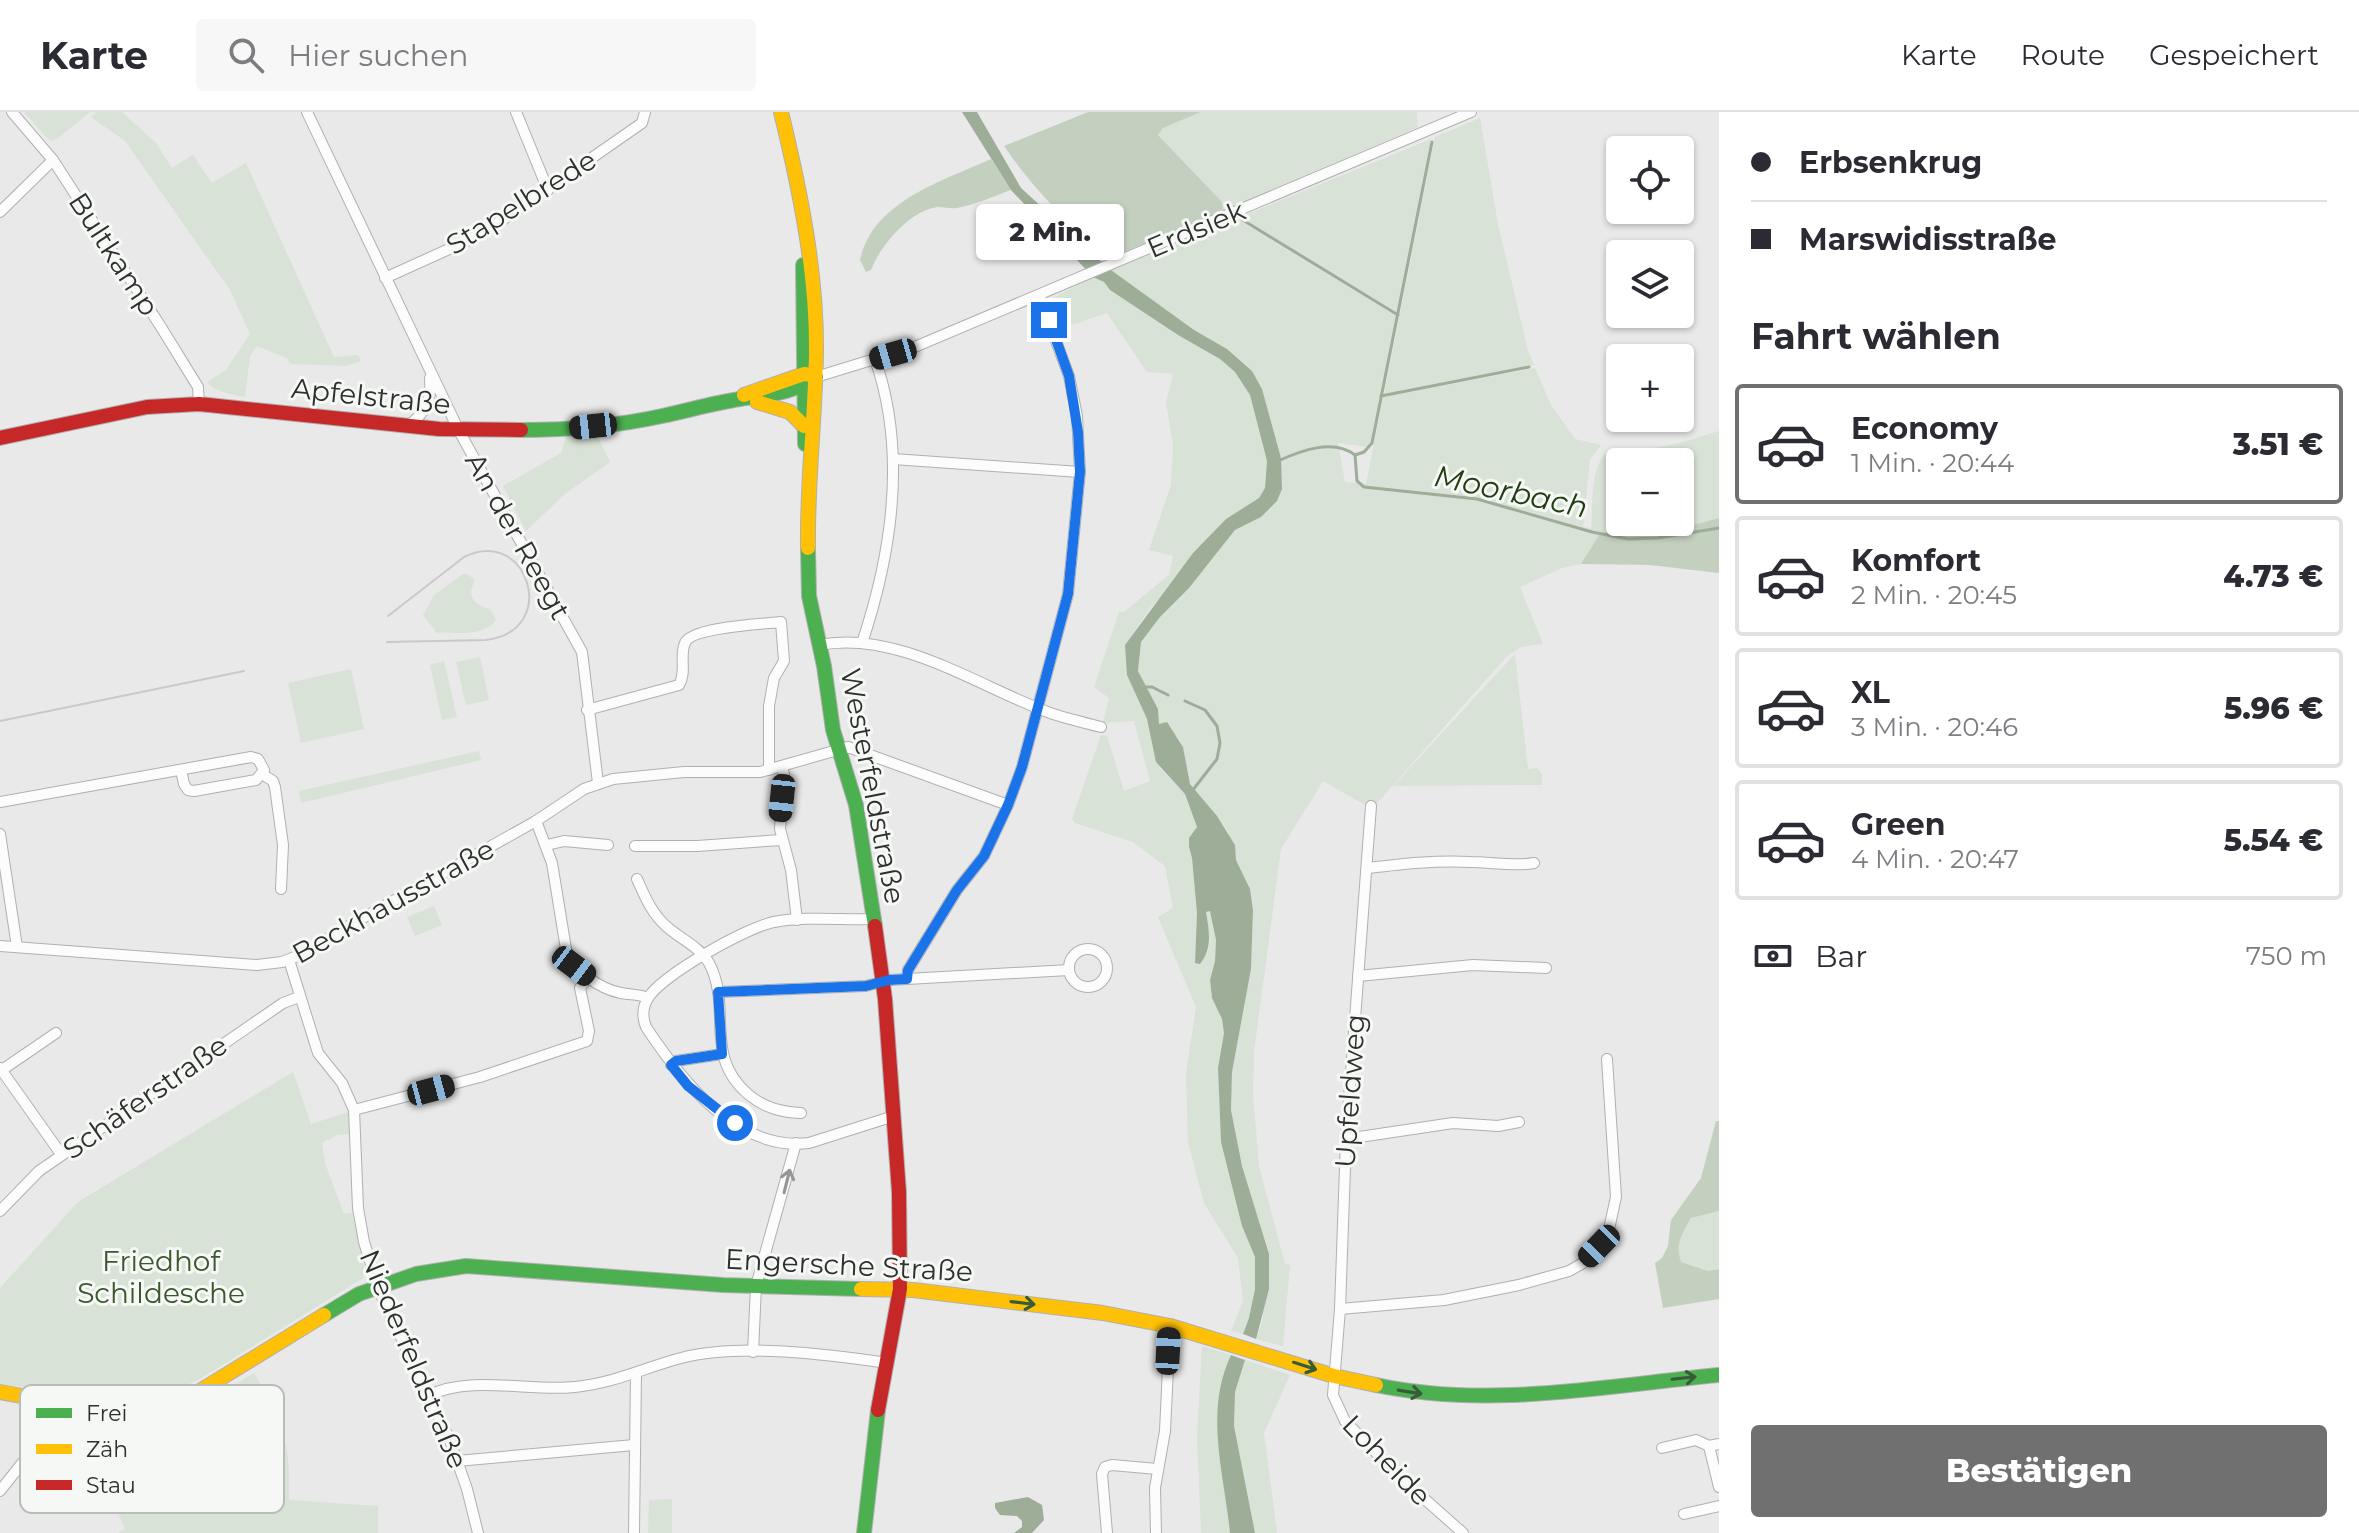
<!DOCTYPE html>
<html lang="de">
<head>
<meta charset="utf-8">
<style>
	:root { --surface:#fff; --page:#f7f7f7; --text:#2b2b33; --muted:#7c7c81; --line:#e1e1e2; --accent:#6f706f }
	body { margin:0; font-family:Montserrat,sans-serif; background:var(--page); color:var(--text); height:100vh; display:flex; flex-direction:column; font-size:30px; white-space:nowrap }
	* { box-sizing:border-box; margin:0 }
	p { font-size:26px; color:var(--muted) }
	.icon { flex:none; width:44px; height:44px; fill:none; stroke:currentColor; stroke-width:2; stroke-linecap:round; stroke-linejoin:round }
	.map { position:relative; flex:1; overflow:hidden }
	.side { display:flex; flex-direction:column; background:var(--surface); width:640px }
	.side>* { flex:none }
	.guide { display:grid; align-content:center; height:176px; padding:0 32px; background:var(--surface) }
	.tools { position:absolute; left:1606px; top:24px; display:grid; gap:16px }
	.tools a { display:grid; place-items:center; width:88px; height:88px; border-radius:8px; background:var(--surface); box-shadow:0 2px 6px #0004; font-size:40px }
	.end { position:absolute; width:36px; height:36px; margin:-18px; border:10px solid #1a73e8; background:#fff; box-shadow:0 0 0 4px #fff }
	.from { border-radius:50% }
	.bubble { position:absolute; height:56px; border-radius:8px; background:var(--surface); box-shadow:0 2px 6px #0004; font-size:26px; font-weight:800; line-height:56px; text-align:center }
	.car { position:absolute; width:24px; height:48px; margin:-24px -12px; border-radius:10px; box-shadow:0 0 6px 2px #0007; background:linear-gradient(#222 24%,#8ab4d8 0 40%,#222 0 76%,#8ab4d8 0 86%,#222 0) }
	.guide b { display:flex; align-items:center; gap:28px; height:76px; font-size:30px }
	.guide b+b { border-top:2px solid var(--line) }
	.guide i { width:20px; height:20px; background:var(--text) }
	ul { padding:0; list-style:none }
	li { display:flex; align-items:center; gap:24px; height:120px; margin:0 16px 12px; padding:0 16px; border:4px solid var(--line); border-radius:8px }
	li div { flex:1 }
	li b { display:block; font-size:30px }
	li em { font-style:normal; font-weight:800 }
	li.active { border-color:var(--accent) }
	li>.icon { width:72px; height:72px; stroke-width:1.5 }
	h2 { padding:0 32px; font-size:36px; line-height:96px }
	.pay { display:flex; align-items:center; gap:20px; height:88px; padding:0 32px; font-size:30px }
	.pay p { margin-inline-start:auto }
	.primary-button { display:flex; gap:16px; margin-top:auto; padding:16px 32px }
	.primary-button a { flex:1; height:92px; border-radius:8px; background:var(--accent); color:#fff; font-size:32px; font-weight:800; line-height:92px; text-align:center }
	header { display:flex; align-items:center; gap:48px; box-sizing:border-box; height:112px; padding:0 40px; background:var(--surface); border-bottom:2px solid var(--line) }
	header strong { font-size:38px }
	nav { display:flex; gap:44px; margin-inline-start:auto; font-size:28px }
	.search { width:560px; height:72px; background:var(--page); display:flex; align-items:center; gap:20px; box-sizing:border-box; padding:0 28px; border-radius:8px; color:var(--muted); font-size:30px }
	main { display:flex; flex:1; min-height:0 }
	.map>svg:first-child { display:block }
	.green { fill:#d9e2d6; fill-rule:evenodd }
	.forest { fill:#c4d0bf }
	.water { fill:#9ead98 }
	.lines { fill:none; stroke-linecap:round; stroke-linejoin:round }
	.stream { stroke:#9ead98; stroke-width:3 }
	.street-casing { stroke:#b0b0b0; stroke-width:12 }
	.fast-casing { stroke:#b0b0b0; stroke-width:16 }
	.slow-casing { stroke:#b0b0b0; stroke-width:16 }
	.jam-casing { stroke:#b0b0b0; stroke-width:16 }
	.street { stroke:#fcfcfc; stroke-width:10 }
	.fast { stroke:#4caf50; stroke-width:14 }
	.slow { stroke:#ffc107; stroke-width:14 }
	.jam { stroke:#c62828; stroke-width:14 }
	.tram { stroke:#c9c9c9; stroke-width:2 }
	.oneway { stroke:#959695 }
	.oneway2 { stroke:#385c3a }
	.route { stroke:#1a73e8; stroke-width:10 }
	.labels { text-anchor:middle; stroke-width:6; stroke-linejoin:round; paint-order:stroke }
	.street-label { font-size:28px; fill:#2e2f2e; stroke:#f5f8f5 }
	.park-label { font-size:28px; fill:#3a582c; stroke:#f5f8f5 }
	.water-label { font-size:30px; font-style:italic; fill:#213d11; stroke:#f5f8f5 }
	.key { fill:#f5f8f5; stroke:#b9bcb9; stroke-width:2 }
	.key-label { font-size:22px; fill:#2e2f2e }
</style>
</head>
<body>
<header>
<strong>Karte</strong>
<div class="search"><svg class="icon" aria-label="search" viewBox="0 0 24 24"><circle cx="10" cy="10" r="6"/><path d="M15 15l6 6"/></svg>Hier suchen</div>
<nav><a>Karte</a><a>Route</a><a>Gespeichert</a></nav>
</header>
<main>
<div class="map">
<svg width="1719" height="1421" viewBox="0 0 1719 1421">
	<rect width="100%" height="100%" fill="#e8e9e8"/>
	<g class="green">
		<polygon points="24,0 90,0 58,26 52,29 46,25"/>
		<path d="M 97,0 L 122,0 L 156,31 L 172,56 L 193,43 L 212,71 L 246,51 L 334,245 L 358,243 L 361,249 L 346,254 L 290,252 L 287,246 L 257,234 L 250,244 L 245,285 C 230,282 217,281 207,270 L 226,258 L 250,222 L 230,178 L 125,29 L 91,5 Z"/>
		<polygon points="1201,0 1417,0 1418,15 1223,99 1222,90 1158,23 1163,16"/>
		<polygon points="1480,6 1498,112 1528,239 1534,253 1384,282 1435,25"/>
		<polygon points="1431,27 1397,200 1260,119 1243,104"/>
		<path d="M 1237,107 L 1396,204 L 1372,328 L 1367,335 L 1338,331 L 1345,370 L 1366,372 L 1383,285 L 1535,256 L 1551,293 L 1575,327 L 1601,333 L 1590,347 L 1583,415 L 1591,416 C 1593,395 1590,360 1604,343 C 1614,331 1632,339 1646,337 C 1671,335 1695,326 1719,319 L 1719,406 L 1657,423 L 1629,424 L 1601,420 L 1581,452 L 1562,456 L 1520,475 L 1543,532 L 1521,535 L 1506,545 L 1372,697 L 1323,669 L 1281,737 L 1254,940 L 1253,983 L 1259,1054 L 1285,1152 L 1290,1153 L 1283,1234 L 1256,1227 L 1262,1209 L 1269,1142 L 1242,1054 L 1231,998 L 1232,960 L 1251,857 L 1253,798 L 1250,777 L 1236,748 L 1236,741 L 1227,718 L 1190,671 L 1183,635 L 1179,626 L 1159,612 L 1158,597 L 1138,559 L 1141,530 L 1160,505 L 1189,476 L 1235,418 L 1261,405 L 1281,346 L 1262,277 L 1252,259 L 1227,237 L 1194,218 L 1111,158 ZM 1620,350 L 1680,350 L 1680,410 L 1620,410 Z"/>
		<polygon points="1093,165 1104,170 1110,178 1178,223 1220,247 1235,260 1250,283 1267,349 1265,376 1259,386 1226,407 1193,441 1171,474 1151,495 1125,533 1137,585 1147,607 1160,656 1185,682 1197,715 1189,726 1189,735 1192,746 1197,801 1195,850 1207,842 1210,831 1206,799 1211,798 1216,828 1215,849 1210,868 1212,886 1222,907 1224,921 1218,956 1221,1030 1242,1114 1255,1145 1255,1177 1249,1206 1243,1222 1231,1219 1243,1189 1238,1146 1204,1091 1188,1030 1186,962 1196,895 1158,805 1173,796 1165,754 1133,730 1075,711 1072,707 1101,623 1107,624 1124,679 1150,669 1134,609 1103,611 1109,586 1094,575 1119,500 1124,500 1169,463 1173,444 1149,438 1171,373 1173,334 1166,290 1173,262 1147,260 1107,201 1057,218 1050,192 1053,186"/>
		<polygon points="597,323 610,350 565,382 526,419 503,374 561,341 566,324"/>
		<path d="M 463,462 L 467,462 L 475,468 C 466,484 474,493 490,497 L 496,508 C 484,525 456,520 437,521 L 423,503 L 434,483 Z"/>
		<polygon points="1515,542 1528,657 1537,656 1542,662 1542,673 1393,674"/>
		<polygon points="480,545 489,588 466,593 456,550"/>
		<polygon points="444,549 457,605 442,608 430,553"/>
		<polygon points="351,557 364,617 301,631 288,571"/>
		<polygon points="479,639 481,648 301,691 299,679"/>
		<polygon points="434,794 442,813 415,824 407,805"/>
		<polygon points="293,960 311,1012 348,1000 350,1022 337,1023 322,1031 325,1051 344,1102 352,1101 364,1153 363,1166 198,1268 168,1282 123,1288 0,1272 0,1176 78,1090"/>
		<path d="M 1719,1099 L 1719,1157 L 1708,1159 L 1681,1150 C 1675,1132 1682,1122 1691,1106 Z"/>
		<path d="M 1202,1234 L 1231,1243 C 1209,1290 1224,1370 1230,1421 L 1201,1421 L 1197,1325 Z"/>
		<polygon points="1245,1248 1290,1263 1264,1321 1277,1421 1255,1421 1234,1314 1235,1280"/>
		<path d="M 254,1261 C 283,1309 291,1332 289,1388 L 378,1394 L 378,1421 L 118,1421 L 125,1417 L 77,1305 C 95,1308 114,1312 133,1312 C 178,1311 218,1283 254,1261 Z"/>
		<polygon points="672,1387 672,1421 648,1421 649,1388"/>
	</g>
	<g class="forest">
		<path d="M 1088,0 L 1201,0 L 1163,16 L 1158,23 L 1222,90 L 1223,99 L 1121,141 C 1080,132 1027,68 1004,34 Z"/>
		<path d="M 991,47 L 1011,78 C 994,84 975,93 957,96 C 951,97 944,95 938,95 C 910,98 880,134 871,158 L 866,160 L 860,148 C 873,89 943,69 991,47 Z"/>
		<polygon points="1719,406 1719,461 1650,453 1581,452 1601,420 1629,424 1657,423"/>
		<path d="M 1716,1009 L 1719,1009 L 1719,1099 L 1691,1106 C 1682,1122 1675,1132 1681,1150 L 1708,1159 L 1719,1157 L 1719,1187 L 1663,1196 L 1655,1151 L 1662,1146 L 1668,1134 L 1671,1108 L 1701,1066 Z"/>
	</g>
	<g class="water">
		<path d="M 962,0 L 977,0 L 1021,76 L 1111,158 L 1194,218 L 1227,237 L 1252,259 L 1262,277 L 1281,346 L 1282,377 L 1277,389 L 1261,405 L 1235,418 L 1189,476 L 1160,505 L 1141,530 L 1138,559 L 1158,597 L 1159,612 L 1167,610 L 1183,635 L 1190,672 L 1217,704 L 1235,733 L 1236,748 L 1250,777 L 1253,798 L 1251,857 L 1232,960 L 1231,998 L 1242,1054 L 1269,1142 L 1269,1177 L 1256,1227 L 1243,1222 L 1249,1206 L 1255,1177 L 1255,1145 L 1242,1114 L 1221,1030 L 1218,956 L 1224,921 L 1222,907 L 1212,886 L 1210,868 L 1215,849 L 1216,828 L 1210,799 L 1206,800 C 1209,819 1213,836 1200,852 L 1195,851 L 1197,801 L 1192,746 L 1189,735 L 1189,726 L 1197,715 L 1185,682 L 1156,650 L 1147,607 L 1127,563 L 1125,533 L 1193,441 L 1226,407 L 1259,386 L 1265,376 L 1267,349 L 1250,283 L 1235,260 L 1220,247 L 1178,223 L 1110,178 L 1104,170 L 1093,165 L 1011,78 Z"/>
		<path d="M 1231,1243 L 1245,1248 L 1235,1280 L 1234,1314 L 1255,1421 L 1230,1421 C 1224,1361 1204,1300 1231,1243 Z"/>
		<polygon points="1028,1385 1042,1393 1044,1408 1032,1421 1014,1421 1022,1415 1022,1409 1017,1404 1000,1403 995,1396 995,1391"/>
	</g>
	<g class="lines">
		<g class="stream">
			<polyline points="1241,107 1398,203"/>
			<polyline points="1381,284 1529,255"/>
			<polyline points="1355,343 1364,340 1372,331 1432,30"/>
			<path d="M 1278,349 C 1300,339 1333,326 1355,343 L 1357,369 L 1364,375 L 1477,387 L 1592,420 L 1628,427 L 1658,426 L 1719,416"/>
			<polyline points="1145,575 1152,575 1168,583"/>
			<polyline points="1185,589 1205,598 1217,614 1220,631 1217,647 1192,679"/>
		</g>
		<g class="street-casing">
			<g id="street">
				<polyline points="12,0 53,48 161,215 198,275 199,292"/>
				<polyline points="307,0 459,319 582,540 598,671"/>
				<polyline points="516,0 548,78"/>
				<polyline points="0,100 53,48"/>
				<polyline points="385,166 469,128 504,107 642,11 645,0"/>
				<polyline points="816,265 917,234 1471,0"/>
				<path d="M 408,314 C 426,300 432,289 430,266"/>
				<polyline points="893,347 1080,360"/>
				<path d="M 862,531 C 892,441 907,339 875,247"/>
				<path d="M 819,533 C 898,517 982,577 1053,602 C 1069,607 1085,611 1101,615"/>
				<path d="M 587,598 L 679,573 C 687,560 679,544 685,531 C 691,515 764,512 781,510 L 784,549 L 774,566 L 769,594 L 769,658"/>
				<polyline points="782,655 784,663 780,717 791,758 797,808"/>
				<polyline points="262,662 273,669 275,675 283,733 281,777"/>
				<polyline points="0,690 251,645 258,647 264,658 256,668 194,679 188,678 184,672 181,658"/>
				<polyline points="1371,694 1346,1027 1340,1197 1333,1283 1345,1309 1402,1367 1463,1421"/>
				<path d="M 536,709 L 552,751 L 566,837 C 572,858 600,877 621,881 C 631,883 639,882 648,886"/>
				<polyline points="0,722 17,835"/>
				<polyline points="547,733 564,729 608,733"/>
				<polyline points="635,734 697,734 781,728"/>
				<path d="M 1368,756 C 1402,752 1436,748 1470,750 C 1492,750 1513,755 1534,751"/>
				<path d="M 637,767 C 645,785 652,802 666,814 C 679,826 700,835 709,851 C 733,896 702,944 749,983 C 765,996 781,1000 801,1001"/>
				<path d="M 873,807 C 841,808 805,804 774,810 C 747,815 662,863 648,886 C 642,896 642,905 646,915 C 681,968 737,1040 809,1031 L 894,1004"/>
				<polyline points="0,834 257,853 282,850 305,841 345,816 536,709 584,677 613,667 684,660 760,660 848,635 1008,693"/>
				<circle cx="1088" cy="856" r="19"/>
				<polyline points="289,848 318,941 342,971 354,998 358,1096 364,1130 380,1181 449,1326 467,1377 478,1421"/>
				<polyline points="1358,864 1473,853 1546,856"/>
				<polyline points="907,867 908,858 957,778 984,744 1008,693 1022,655 1068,482 1080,360 1077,304 1069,264 1039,183"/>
				<polyline points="718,880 866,874 889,868 1069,858"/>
				<polyline points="671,953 676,949 722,942"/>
				<polyline points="0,956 61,1042"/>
				<polyline points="2,958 56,921"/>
				<polyline points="354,998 480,965 587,929 589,919 580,876 588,865"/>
				<polyline points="1346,1027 1453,1011 1498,1014 1519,1010"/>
				<polyline points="0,1099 39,1059 283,891 299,885"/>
				<polyline points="1340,1197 1444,1188 1519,1173 1569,1159 1583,1151 1599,1134 1609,1117 1616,1085 1607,947"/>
				<polyline points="753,1240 756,1174 796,1031"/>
				<path d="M 430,1283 C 471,1263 531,1280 575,1275 C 615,1271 643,1256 681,1246 C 741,1231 826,1242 887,1251"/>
				<polyline points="1719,1332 1709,1334 1719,1375"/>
				<polyline points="1662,1336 1696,1328 1709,1334"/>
				<polyline points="457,1349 634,1333"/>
				<polyline points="0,1379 34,1336 70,1297 70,1291"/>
				<polyline points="1684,1402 1719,1394"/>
				<polyline points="634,1421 636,1262"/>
				<polyline points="1107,1421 1102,1362 1105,1355 1112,1353 1157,1357"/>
				<polyline points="1156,1421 1155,1376 1165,1319 1170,1214"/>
			</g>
		</g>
		<g class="fast-casing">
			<g id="fast">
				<polyline points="803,153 805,332"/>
				<path d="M 521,318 C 567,318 617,314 662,304 C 686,299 710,292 734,288 C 765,282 788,284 816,265"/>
				<polyline points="808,436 809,484 824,554 833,618 856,693 875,814"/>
				<polyline points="324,1203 359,1182 416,1162 466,1154 723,1173 861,1177"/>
				<path d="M 1376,1273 C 1489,1297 1605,1274 1719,1263"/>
				<polyline points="864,1421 878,1298"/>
			</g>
		</g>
		<g class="slow-casing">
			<g id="slow">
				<path d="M 781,0 C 800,78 817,161 816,241 C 815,306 807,371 808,436"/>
				<polyline points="744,283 804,262 811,263"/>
				<polyline points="757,290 790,300 804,314"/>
				<polyline points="861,1177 913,1178 1103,1201 1170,1214 1334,1264 1376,1273"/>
				<polyline points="0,1280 95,1297 133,1299 154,1297 195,1282 324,1203"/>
			</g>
		</g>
		<g class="jam-casing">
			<g id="jam">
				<polyline points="0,326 147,295 199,292 439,317 521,318"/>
				<polyline points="875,814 885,887 899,1080 900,1177 878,1298"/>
			</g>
		</g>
		<use href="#street" class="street"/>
		<use href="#fast" class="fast"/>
		<use href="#slow" class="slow"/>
		<use href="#jam" class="jam"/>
		<g class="tram">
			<path d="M 387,530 L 486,528 C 561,519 528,413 464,445 L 388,504"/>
			<polyline points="0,609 244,559"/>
		</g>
	</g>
	<defs><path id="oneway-shaft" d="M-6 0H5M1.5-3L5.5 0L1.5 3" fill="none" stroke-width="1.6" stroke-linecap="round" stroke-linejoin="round" transform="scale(2)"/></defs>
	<use class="oneway" href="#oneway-shaft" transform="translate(787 1069) rotate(-76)"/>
	<g class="oneway2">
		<use href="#oneway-shaft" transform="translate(1023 1191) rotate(7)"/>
		<use href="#oneway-shaft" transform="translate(1305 1254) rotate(18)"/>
		<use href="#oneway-shaft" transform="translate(1684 1266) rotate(-6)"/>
		<use href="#oneway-shaft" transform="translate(1410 1280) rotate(9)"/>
	</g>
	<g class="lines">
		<polyline class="route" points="735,1011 688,974 671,953 676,949 722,942 718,880 866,874 889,868 907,867 908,858 957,778 984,744 1008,693 1022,655 1068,482 1080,360 1078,320 1069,264 1049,208"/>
	</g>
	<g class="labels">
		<g class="street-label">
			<text transform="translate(521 90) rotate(-32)" y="10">Stapelbrede</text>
			<text transform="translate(1196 117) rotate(-23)" y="10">Erdsiek</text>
			<text transform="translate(114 142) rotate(57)" y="10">Bultkamp</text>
			<text transform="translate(371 284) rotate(6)" y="10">Apfelstraße</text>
			<text transform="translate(518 424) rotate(61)" y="10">An der Reegt</text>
			<text transform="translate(873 674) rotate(79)" y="10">Westerfeldstraße</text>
			<text transform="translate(393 789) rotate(-29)" y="10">Beckhausstraße</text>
			<text transform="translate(1350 979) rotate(-86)" y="10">Upfeldweg</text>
			<text transform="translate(145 985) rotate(-35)" y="10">Schäferstraße</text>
			<text transform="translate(849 1153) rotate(3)" y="10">Engersche Straße</text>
			<text transform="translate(414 1247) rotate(67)" y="10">Niederfeldstraße</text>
			<text transform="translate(1387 1348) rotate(46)" y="10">Loheide</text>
		</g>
		<g class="park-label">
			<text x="161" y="1159">Friedhof<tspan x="161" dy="32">Schildesche</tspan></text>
		</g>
		<g class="water-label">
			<text transform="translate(1511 380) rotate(12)" y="10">Moorbach</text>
		</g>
	</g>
	<rect x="20" y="1273" width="264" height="128" rx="12" class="key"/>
	<rect x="36" y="1296" width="36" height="10" fill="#4caf50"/>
	<rect x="36" y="1332" width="36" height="10" fill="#ffc107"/>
	<rect x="36" y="1368" width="36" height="10" fill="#c62828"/>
	<g class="key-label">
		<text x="86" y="1309">Frei</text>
		<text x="86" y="1345">Zäh</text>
		<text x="86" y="1381">Stau</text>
	</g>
</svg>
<div class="tools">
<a><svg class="icon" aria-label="locate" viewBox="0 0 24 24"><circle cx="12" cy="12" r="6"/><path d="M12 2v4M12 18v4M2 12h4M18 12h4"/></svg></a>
<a><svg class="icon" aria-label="layers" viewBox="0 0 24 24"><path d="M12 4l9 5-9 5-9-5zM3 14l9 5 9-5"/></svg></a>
<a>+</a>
<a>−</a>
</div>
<i class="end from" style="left:735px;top:1011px"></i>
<i class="end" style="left:1049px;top:208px"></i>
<div class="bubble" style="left:976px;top:92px;width:148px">2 Min.</div>
<i class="car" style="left:893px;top:242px;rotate:254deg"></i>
<i class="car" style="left:593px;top:314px;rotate:264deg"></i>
<i class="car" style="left:782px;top:686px;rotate:186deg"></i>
<i class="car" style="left:574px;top:854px;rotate:127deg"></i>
<i class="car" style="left:431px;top:978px;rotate:75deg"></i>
<i class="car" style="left:1599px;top:1134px;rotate:224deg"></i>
<i class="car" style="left:1168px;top:1239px;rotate:3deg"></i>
</div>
<section class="side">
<div class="guide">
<b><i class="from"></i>Erbsenkrug</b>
<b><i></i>Marswidisstraße</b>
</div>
<h2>Fahrt wählen</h2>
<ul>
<li class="active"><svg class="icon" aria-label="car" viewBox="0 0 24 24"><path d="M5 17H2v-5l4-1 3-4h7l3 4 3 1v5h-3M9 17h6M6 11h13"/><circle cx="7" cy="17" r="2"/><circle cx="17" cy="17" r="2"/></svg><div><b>Economy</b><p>1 Min. · 20:44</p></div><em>3.51 €</em></li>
<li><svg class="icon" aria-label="car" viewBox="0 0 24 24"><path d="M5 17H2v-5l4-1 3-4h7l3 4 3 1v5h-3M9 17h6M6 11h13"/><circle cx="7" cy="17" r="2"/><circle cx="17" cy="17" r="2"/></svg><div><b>Komfort</b><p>2 Min. · 20:45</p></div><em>4.73 €</em></li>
<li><svg class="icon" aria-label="car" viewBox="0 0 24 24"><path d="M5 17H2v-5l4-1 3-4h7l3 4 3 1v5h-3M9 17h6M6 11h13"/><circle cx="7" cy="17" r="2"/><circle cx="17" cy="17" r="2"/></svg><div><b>XL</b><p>3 Min. · 20:46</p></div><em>5.96 €</em></li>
<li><svg class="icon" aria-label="car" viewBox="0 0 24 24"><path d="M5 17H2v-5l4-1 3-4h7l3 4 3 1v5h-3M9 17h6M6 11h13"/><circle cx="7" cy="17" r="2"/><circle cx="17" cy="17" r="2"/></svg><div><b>Green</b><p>4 Min. · 20:47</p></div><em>5.54 €</em></li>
</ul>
<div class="pay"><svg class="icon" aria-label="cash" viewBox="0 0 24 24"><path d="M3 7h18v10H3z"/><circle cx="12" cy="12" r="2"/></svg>Bar<p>750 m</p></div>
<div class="primary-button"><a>Bestätigen</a></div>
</section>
</main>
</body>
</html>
